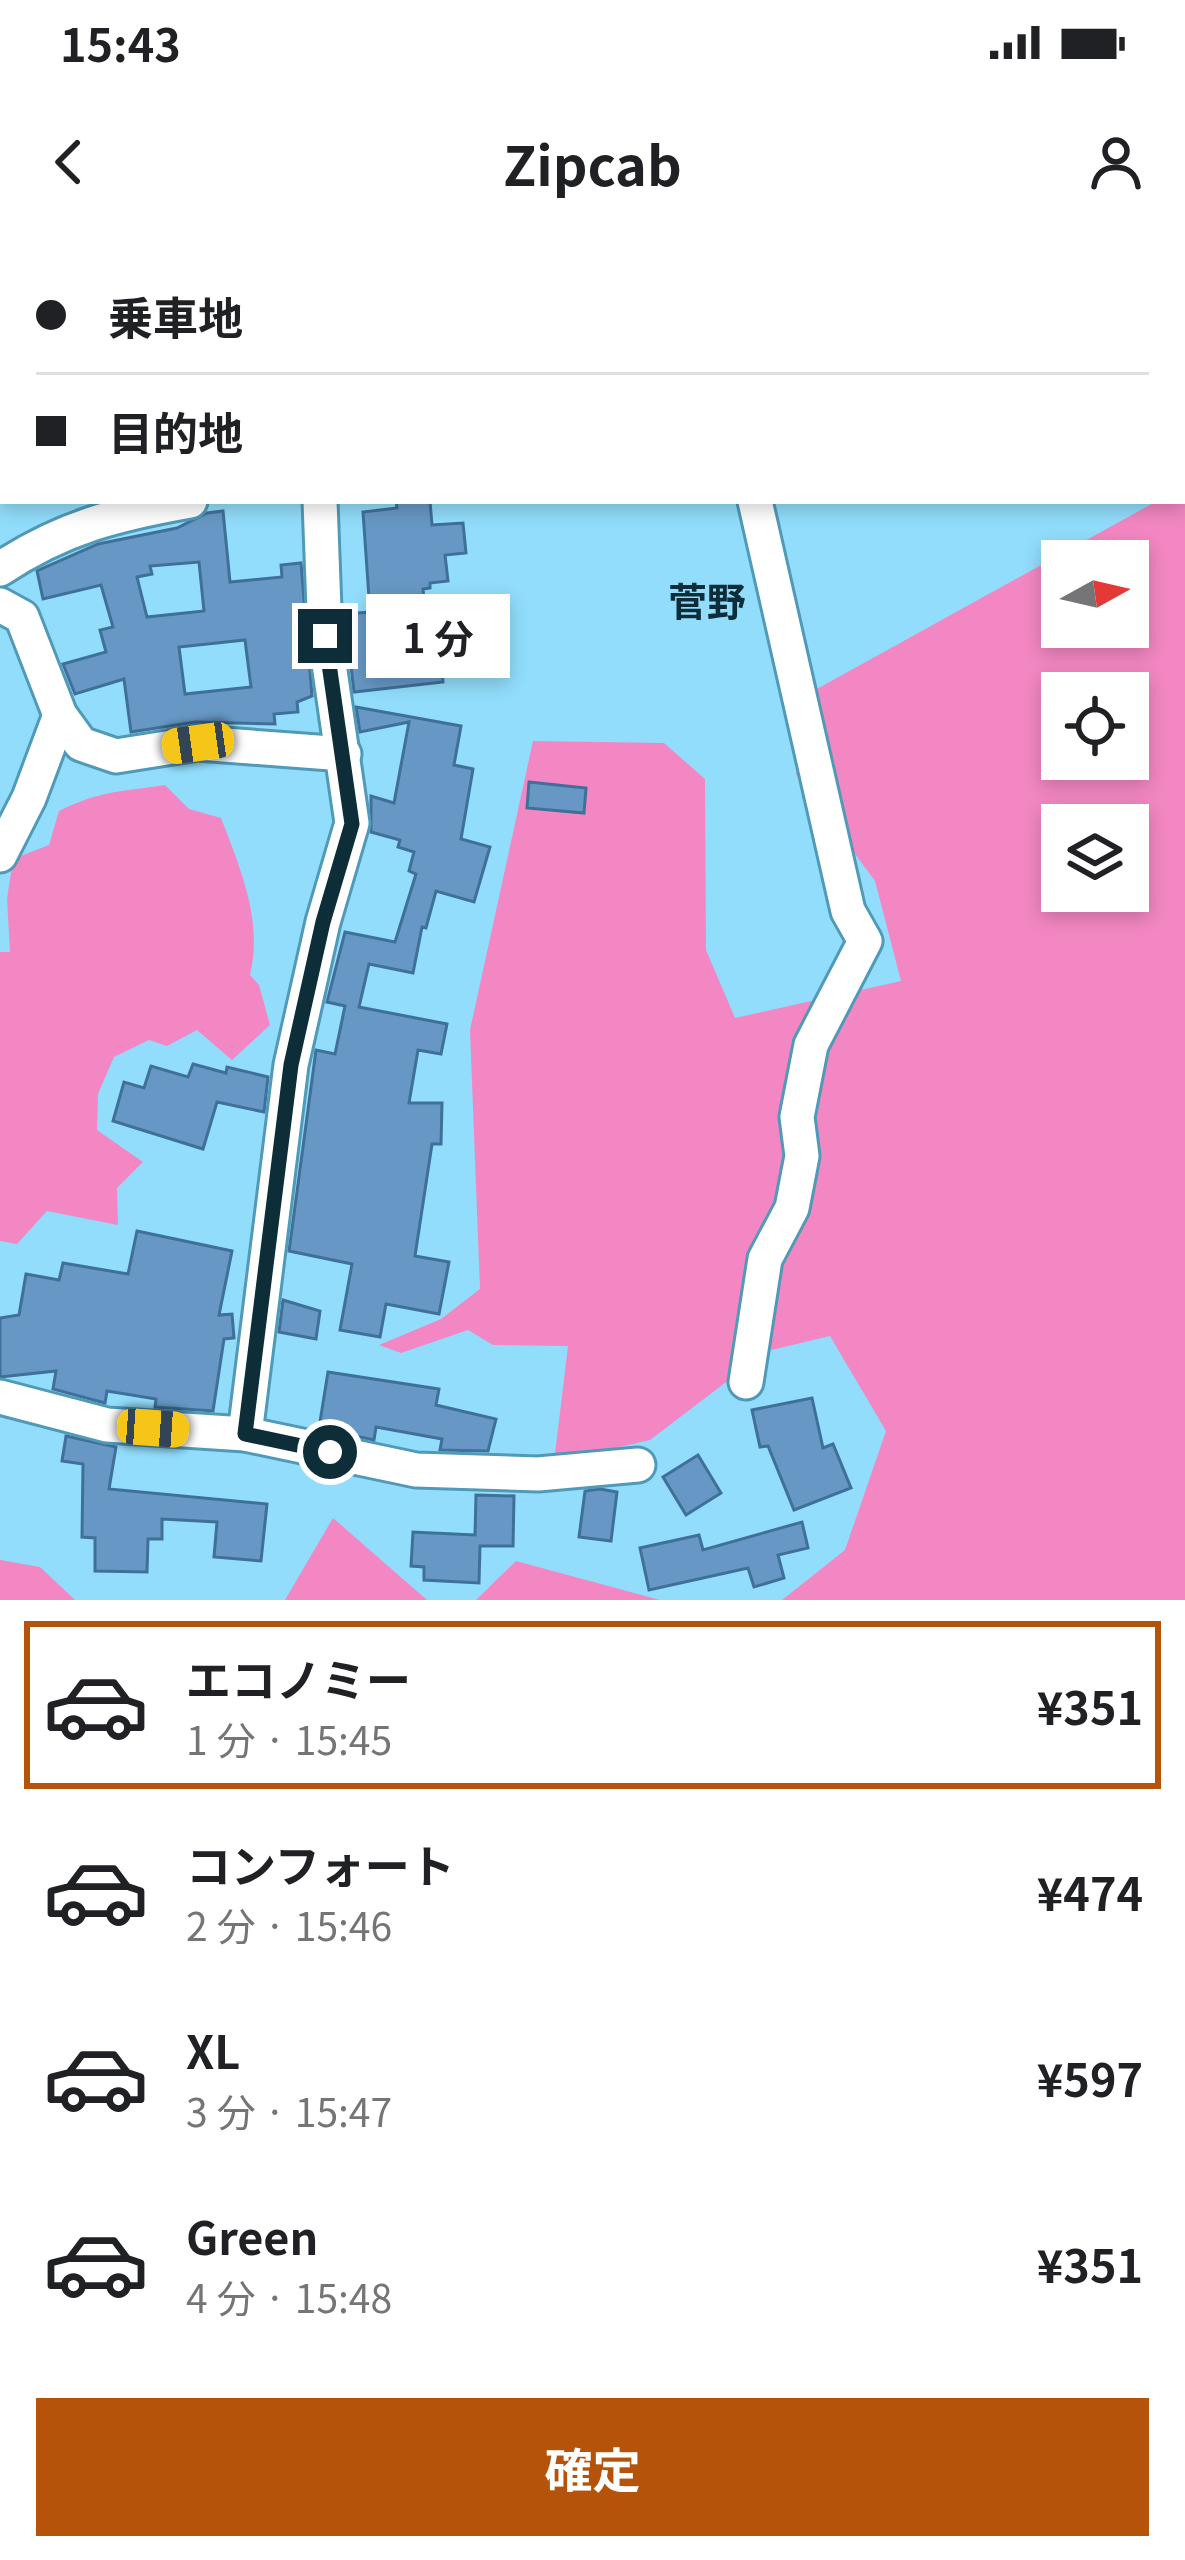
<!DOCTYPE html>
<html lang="ja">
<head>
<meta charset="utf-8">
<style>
	:root { --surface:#fff; --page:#f2f2f2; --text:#202124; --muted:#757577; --line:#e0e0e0; --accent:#b45309 }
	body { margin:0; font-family:Georgia,"Noto Sans JP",serif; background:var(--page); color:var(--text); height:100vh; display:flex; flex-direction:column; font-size:45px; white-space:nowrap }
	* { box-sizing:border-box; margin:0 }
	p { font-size:39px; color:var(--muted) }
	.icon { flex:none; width:66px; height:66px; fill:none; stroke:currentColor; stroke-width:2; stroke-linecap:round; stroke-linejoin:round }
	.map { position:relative; height:1360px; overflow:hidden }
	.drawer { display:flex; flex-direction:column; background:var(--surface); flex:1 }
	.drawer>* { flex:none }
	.hud { position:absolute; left:0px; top:0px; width:1185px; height:264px; box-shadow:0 6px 18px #0003; display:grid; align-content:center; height:264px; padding:0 36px; background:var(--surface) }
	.needle { width:78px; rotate:82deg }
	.controls { position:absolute; left:1041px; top:300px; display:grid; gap:24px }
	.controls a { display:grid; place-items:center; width:108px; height:108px; border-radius:0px; background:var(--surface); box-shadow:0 6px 18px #0003; font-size:60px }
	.end { position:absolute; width:54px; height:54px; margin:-27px; border:15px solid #0d2d39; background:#fff; box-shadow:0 0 0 6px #fff }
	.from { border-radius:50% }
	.bubble { position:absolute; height:84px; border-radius:0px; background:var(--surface); box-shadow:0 6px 18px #0003; font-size:39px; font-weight:700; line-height:84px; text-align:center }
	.car { position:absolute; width:36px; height:72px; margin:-36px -18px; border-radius:15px; box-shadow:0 0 9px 3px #0007; background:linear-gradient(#f5c518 24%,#345 0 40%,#f5c518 0 76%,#345 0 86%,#f5c518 0) }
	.hud b { display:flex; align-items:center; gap:42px; height:114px; font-size:45px }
	.hud b+b { border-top:3px solid var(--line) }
	.hud i { width:30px; height:30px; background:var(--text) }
	ul { padding:21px 0 0; list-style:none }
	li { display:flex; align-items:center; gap:36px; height:168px; margin:0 24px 18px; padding:0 12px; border:6px solid transparent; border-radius:0px }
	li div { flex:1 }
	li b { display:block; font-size:45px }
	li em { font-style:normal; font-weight:700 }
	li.current { border-color:var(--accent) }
	li>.icon { width:108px; height:108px; stroke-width:1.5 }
	.button { display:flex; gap:24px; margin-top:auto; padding:24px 36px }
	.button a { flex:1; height:138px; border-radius:0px; background:var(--accent); color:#fff; font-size:48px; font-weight:700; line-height:138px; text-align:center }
	.status { display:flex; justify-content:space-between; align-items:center; height:84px; padding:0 60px; background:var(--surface); direction:ltr }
	.status svg { height:33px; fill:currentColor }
	header { display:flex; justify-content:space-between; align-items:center; height:156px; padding:0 36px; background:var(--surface); font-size:54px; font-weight:700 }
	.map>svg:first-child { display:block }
	.green { fill:#f387c3; fill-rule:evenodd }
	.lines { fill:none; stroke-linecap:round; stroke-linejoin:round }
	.stream { stroke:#3b9072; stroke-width:9 }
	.building { fill:#6798c5; stroke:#3f709a; stroke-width:3; fill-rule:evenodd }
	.minor-casing { stroke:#509ab8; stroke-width:39 }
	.major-casing { stroke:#828b4b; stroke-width:48 }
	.minor { stroke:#fff; stroke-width:33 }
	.major { stroke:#dad798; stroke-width:42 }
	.route { stroke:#0d2d39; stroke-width:15 }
	.labels { text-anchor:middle; stroke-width:9; stroke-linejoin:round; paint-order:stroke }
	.quarter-label { font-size:39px; font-weight:bold; fill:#0d2d39; stroke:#92ddfc }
</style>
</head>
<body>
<div class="status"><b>15:43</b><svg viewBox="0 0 49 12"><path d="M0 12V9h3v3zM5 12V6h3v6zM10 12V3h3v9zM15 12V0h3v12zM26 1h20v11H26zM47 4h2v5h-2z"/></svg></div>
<header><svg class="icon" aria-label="back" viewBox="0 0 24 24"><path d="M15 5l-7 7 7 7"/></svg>Zipcab<svg class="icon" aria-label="person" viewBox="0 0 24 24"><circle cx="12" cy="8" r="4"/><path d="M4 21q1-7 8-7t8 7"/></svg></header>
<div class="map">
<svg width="1185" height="1360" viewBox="0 0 1185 1360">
	<rect width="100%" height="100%" fill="#92ddfc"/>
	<g class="green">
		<path d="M 1185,246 L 1185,1360 L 782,1360 L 845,1310 L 886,1191 L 830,1096 L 767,1111 L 650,1200 L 554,1222 L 568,1106 L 493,1105 L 468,1090 L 401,1113 L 379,1105 L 441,1079 L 480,1049 L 470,790 L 533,501 L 664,503 L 705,539 L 706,710 L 735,778 L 901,741 L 875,641 L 796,534 L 806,455 L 1157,261 L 1182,261 ZM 1062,321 L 1128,321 L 1128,387 L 1062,387 ZM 1062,453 L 1128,453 L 1128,519 L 1062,519 ZM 1062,585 L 1128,585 L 1128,651 L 1062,651 Z"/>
		<path d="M 165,545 L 189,569 L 221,578 C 241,630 263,681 250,735 L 259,745 L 270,785 L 232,820 L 197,790 L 167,806 L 149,800 L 114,817 L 98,854 L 97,890 L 143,922 L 117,948 L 118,985 L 47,971 L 17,1004 L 0,1001 L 0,712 L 10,712 L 7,659 L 13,619 L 49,605 L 59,571 C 101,550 121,552 165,545 Z"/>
		<polygon points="333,1278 427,1360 285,1360"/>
		<polygon points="0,1320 40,1327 75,1360 0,1360"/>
		<polygon points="516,1321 660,1360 476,1360"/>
	</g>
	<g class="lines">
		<polyline class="stream" points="500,0 508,3"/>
	</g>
	<g class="building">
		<polygon points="396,261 430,261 432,285 463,283 466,313 445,315 448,341 430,343 430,348 423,349 430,421 441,420 443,442 354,452 345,374 370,372 363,272 397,268"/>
		<path d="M 223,271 L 230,342 L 282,337 L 281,325 L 301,323 L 312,456 L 297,462 L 298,472 L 274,474 L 275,484 L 195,482 L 131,492 L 124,439 L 75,454 L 63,424 L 106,412 L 100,390 L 113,387 L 101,345 L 43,359 L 37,331 L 98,304 L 177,288 L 207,273 ZM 199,322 L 204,371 L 147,377 L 137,337 L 152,334 L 150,326 ZM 245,400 L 251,447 L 185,454 L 179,407 Z"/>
		<polygon points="356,467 461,486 454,525 473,529 461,599 490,607 474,662 436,651 426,688 422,687 413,733 369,724 359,767 447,784 441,814 418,810 409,863 442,863 441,904 432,904 415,1016 449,1022 439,1074 386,1064 380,1097 340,1090 352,1024 289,1011 316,810 335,814 345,766 327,762 345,692 395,702 416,634 409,631 414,612 398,607 400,600 371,592 371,556 394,563 409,482 360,492"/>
		<polygon points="529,542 586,548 584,573 527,568"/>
		<polygon points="193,824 226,833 227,827 268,837 264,872 217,862 203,909 113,881 124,842 144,848 151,826 188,837"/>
		<polygon points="137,991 232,1011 219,1075 232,1074 234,1098 224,1099 213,1171 155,1167 156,1159 107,1151 105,1163 53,1149 56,1131 0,1137 0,1078 19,1075 26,1034 59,1040 63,1023 128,1034"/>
		<polygon points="283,1060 320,1071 316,1099 279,1092"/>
		<polygon points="328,1132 439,1149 436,1165 496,1179 488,1211 440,1210 442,1199 376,1187 374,1200 319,1188"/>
		<polygon points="812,1158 823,1208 833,1204 851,1248 794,1270 768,1206 760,1207 752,1170"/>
		<polygon points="66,1196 116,1207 109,1249 267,1264 261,1321 214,1317 217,1282 162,1279 162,1299 148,1299 147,1332 95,1331 95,1298 82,1297 83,1224 62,1221"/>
		<polygon points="698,1215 721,1253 686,1275 663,1237"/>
		<polygon points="600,1249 617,1252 611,1301 579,1297 585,1251"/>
		<polygon points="476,1255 514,1256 513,1306 480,1306 479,1343 424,1340 424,1327 411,1326 413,1292 475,1295"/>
		<polygon points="802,1282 808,1308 778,1315 784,1338 754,1347 748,1328 649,1350 640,1308 699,1295 703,1310"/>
	</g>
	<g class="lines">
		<g class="minor-casing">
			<g id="minor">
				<polyline points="1184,0 1185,5"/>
				<polyline points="271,3 272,0"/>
				<polyline points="0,205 3,203"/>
				<path d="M 0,329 C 63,287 117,274 190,261"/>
				<polyline points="0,365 22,377 60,475 81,504 116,516 198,503 344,514"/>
				<polyline points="0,615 29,558 60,475"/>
				<polyline points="746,1142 765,1019 792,968 802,916 797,877 811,805 865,701 848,671 755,261"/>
				<polyline points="0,1157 107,1185 245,1194 416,1230 538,1234 638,1225"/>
				<polyline points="245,1194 291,825 323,682 352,583 325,396 320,261"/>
			</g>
		</g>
		<g class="major-casing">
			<g id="major">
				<polyline points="1094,0 1096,3"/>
				<polyline points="1182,141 1185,145"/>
			</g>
		</g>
		<use href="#minor" class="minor"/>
		<use href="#major" class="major"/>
	</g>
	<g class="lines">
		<polyline class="route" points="325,396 352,584 323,682 291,825 245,1194 330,1212"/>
	</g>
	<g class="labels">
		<g class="quarter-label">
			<text x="707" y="376">菅野</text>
		</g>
	</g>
</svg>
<div class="controls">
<a><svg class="needle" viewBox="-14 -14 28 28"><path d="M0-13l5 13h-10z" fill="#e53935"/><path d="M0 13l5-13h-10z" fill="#757577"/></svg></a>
<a><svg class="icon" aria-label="locate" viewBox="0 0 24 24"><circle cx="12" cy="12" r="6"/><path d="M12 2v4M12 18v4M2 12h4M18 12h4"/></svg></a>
<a><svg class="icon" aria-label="layers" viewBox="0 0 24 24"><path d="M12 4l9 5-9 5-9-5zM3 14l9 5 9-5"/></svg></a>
</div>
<i class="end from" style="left:330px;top:1212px"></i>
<i class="end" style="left:325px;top:396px"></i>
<div class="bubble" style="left:366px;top:354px;width:144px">1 分</div>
<i class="car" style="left:198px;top:503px;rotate:262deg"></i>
<i class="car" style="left:153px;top:1188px;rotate:94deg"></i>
<div class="hud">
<b><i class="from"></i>乗車地</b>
<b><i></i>目的地</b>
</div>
</div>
<section class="drawer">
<ul>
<li class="current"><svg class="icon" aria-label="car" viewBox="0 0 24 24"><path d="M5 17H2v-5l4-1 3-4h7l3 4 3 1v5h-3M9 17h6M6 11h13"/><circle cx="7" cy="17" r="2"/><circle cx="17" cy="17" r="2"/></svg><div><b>エコノミー</b><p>1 分 · 15:45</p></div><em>¥351</em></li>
<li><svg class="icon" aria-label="car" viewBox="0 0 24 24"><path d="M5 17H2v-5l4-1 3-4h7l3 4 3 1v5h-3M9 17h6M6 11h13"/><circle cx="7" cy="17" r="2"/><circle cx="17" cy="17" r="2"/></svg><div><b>コンフォート</b><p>2 分 · 15:46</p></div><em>¥474</em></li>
<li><svg class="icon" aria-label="car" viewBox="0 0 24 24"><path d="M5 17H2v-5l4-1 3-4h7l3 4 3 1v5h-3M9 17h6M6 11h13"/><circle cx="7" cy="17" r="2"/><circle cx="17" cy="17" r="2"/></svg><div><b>XL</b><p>3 分 · 15:47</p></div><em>¥597</em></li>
<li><svg class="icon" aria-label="car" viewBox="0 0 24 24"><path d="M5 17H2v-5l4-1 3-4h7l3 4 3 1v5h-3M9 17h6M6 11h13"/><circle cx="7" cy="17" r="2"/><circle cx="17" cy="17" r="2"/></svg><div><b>Green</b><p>4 分 · 15:48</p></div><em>¥351</em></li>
</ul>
<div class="button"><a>確定</a></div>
</section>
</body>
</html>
